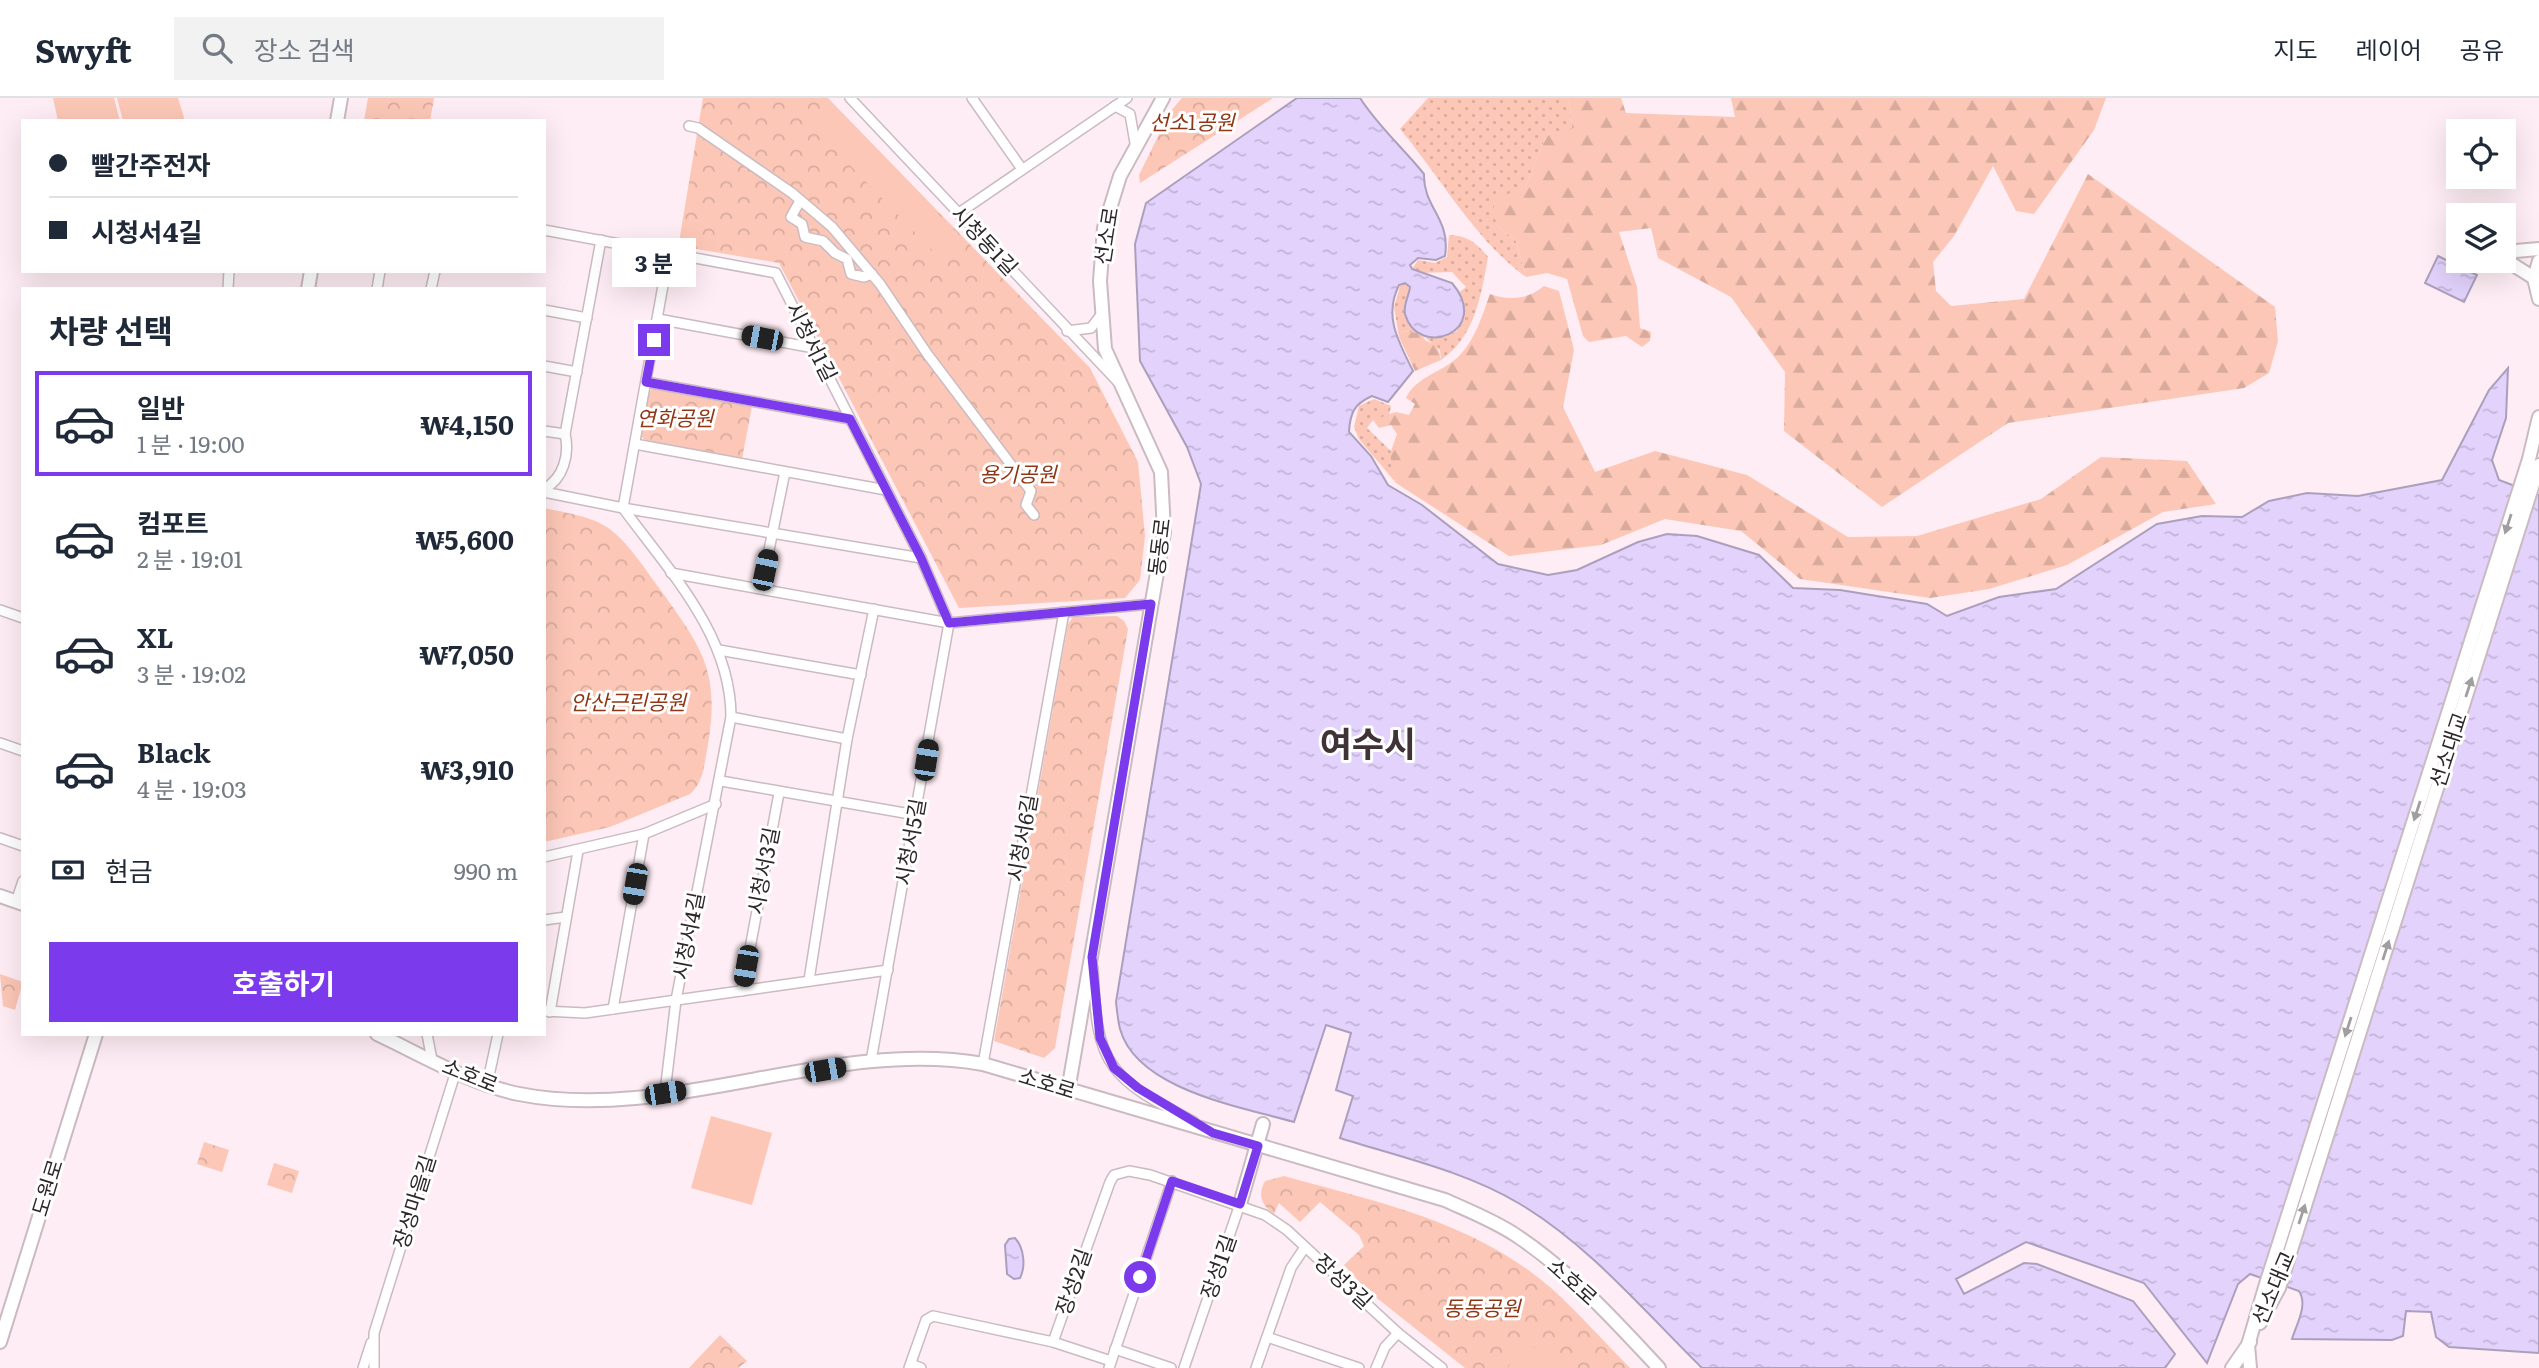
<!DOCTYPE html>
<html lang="ko">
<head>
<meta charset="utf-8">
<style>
	:root { --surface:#fff; --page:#f2f2f3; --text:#1f2937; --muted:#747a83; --line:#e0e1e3; --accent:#7c3aed }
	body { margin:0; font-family:Literata,"Noto Sans KR",serif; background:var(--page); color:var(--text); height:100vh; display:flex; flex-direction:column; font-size:26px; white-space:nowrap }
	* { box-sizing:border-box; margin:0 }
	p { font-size:23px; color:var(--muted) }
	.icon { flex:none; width:38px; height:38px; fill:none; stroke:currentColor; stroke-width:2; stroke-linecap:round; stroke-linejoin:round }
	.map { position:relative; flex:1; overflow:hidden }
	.panel { position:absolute; left:21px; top:189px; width:525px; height:749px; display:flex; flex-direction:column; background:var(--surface); border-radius:0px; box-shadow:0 7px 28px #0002 }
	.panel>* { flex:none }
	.banner { position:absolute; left:21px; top:21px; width:525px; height:154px; border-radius:0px; box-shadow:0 7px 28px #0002; display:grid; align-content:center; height:154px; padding:0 28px; background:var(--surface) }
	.controls { position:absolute; left:2446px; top:21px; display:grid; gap:14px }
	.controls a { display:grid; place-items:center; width:70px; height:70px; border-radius:0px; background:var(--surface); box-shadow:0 7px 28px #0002; font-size:35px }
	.end { position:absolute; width:32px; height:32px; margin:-16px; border:9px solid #7c3aed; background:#fff; box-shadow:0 0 0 4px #fff }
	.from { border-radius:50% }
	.bubble { position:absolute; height:49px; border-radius:0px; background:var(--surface); box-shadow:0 7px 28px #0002; font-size:23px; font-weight:700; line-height:49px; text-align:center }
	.car { position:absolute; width:21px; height:42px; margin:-21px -10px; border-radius:9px; box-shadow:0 0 5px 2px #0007; background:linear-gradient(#222 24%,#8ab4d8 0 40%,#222 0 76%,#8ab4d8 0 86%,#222 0) }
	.banner b { display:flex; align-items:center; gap:24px; height:66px; font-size:26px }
	.banner b+b { border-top:2px solid var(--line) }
	.banner i { width:18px; height:18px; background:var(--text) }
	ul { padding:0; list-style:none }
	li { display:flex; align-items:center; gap:21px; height:105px; margin:0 14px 10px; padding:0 14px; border:4px solid transparent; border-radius:0px }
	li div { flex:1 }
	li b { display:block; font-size:26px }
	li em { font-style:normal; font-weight:700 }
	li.selected { border-color:var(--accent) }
	li>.icon { width:63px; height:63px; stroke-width:1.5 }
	h2 { padding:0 28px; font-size:32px; line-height:84px }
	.pay { display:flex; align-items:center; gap:18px; height:77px; padding:0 28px; font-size:26px }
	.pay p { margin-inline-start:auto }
	.primary-button { display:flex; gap:14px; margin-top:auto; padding:14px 28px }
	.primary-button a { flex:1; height:80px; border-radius:0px; background:var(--accent); color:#fff; font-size:28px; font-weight:700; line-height:80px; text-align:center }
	header { display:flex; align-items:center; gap:42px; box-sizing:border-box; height:98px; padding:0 35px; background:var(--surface); border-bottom:2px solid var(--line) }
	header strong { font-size:33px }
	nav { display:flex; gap:38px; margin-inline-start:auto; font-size:24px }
	.search { width:490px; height:63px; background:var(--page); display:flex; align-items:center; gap:18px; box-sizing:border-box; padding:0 24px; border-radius:0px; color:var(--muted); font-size:26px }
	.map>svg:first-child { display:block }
	.grass { fill:url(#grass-dots) }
	.forest { fill:url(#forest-firs) }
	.park { fill:url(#park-crowns) }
	.pitch { fill:#fcc7b6 }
	.water { fill:url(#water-ripples); stroke:#ac9fbd; stroke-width:2 }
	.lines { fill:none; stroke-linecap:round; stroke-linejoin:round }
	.street-casing { stroke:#cabac1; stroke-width:12 }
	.secondary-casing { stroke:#cabac1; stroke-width:16 }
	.street { stroke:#fff; stroke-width:9 }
	.secondary { stroke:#fff; stroke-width:12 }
	.oneway { fill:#a19ea0 }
	.route { stroke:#7c3aed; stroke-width:9 }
	.labels { text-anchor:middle; stroke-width:6; stroke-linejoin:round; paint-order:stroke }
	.park-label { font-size:21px; font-style:italic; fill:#903615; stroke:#fff }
	.street-label { font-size:21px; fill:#2e282b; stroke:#fff }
	.town-label { font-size:35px; font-weight:bold; fill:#403338; stroke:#fff }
</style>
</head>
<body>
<header>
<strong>Swyft</strong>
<div class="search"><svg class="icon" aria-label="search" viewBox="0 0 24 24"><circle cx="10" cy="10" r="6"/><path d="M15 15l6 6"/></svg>장소 검색</div>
<nav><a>지도</a><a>레이어</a><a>공유</a></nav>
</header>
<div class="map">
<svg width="2539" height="1270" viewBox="0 0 2539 1270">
	<defs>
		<pattern id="grass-dots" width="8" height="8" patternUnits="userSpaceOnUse" patternTransform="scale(1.75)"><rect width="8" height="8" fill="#fcc7b6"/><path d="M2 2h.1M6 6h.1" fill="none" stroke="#d8ab9d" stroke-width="1.8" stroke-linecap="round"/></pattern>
		<pattern id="forest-firs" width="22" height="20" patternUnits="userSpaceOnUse" patternTransform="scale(1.75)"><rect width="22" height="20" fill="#fcc7b6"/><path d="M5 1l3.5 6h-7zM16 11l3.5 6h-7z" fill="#d8ab9d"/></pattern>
		<pattern id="park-crowns" width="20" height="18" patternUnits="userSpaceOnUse" patternTransform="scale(1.75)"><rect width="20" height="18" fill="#fcc7b6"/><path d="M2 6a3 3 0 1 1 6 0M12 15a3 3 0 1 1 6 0" fill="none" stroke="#d8ab9d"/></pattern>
		<pattern id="water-ripples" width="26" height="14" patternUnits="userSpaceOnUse" patternTransform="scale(1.75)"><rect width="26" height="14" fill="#e2d2fc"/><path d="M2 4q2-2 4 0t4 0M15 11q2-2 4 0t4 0" fill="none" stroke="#c2b4d8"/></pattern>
	</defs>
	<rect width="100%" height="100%" fill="#feedf4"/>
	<g class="grass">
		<path d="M 1428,0 L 1569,0 L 1572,32 L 1547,36 L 1525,89 L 1496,127 L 1516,143 L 1526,179 C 1475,142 1441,80 1400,31 Z"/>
		<path d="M 1449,137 C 1467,137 1478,146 1488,159 C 1481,197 1475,239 1441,262 L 1440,252 L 1420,235 L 1401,233 L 1399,239 L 1394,209 L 1401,185 L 1405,185 L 1410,191 L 1405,215 L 1444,239 L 1457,233 L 1463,212 L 1458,195 L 1466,189 L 1452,174 L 1420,175 L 1412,171 L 1418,162 L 1435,165 L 1447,159 Z"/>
		<polygon points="1374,301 1391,308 1389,318 1373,322 1367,330 1391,353 1396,385 1359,341 1354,329 1359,308"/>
	</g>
	<g class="forest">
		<polygon points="1569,0 1621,0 1626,15 1735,19 1731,0 2106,0 2094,32 2034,116 2016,113 1993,68 1954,138 1933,164 1936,193 1951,208 2024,201 2088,76 2275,209 2278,243 2269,275 2244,290 2008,325 1882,409 1784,333 1785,274 1731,199 1658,160 1651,130 1619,134 1637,189 1640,230 1651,234 1650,243 1642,249 1626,238 1589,244 1583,238 1567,181 1547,175 1526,179 1516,143 1496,127 1493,102 1525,89 1547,36 1572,31"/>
		<path d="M 1544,188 L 1559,193 L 1574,252 L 1563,309 L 1595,374 L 1655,353 L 1747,377 L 1848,439 L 1917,438 L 2041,401 L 2101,359 L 2187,363 L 2216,406 L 2163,414 L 2067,467 L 1989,491 L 1930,500 L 1800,481 L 1741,433 L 1665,421 L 1601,447 L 1509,458 L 1396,385 L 1390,356 L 1397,336 L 1391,327 L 1379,330 L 1373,322 L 1396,314 L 1409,317 L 1415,306 L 1406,300 C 1416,279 1440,275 1457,260 C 1475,243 1482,218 1490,196 C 1509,203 1529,201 1544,188 Z"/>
		<polygon points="1401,233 1420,235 1426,243 1437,247 1441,262 1415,273 1399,239"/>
	</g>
	<g class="park">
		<polygon points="368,0 434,0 430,23 364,23"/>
		<polygon points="703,0 828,0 1090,270 1138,364 1145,438 1140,482 1125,500 959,510 779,165 685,149 679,144"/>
		<polygon points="1182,0 1273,0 1140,85 1139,77 1170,14"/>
		<polygon points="653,290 752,308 742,361 645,342 641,338 649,294"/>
		<path d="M 544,410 C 566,415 593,418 611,432 C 629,446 645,471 659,490 C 703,551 721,574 707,652 C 704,668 703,685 690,696 L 610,729 L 544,744 Z"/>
		<polygon points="1117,518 1124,523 1128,531 1055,950 1044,960 994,943 1068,526 1073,519"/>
		<polygon points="0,876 23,884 15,912 3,908"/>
		<polygon points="204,1044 229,1052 222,1074 197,1066"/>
		<polygon points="274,1065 299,1073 292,1095 267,1087"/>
		<path d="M 1284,1078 C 1380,1105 1473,1123 1551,1190 C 1579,1215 1604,1244 1630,1270 L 1465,1270 L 1368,1193 L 1344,1167 L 1364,1148 L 1359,1137 L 1320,1104 L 1300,1124 L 1279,1105 L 1274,1116 C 1262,1107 1257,1098 1265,1083 Z"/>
		<polygon points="720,1237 747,1263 738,1270 689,1270"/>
	</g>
	<g class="pitch">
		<polygon points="53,0 114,0 120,23 58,23"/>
		<polygon points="117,0 178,0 185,23 123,23"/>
		<polygon points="828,4 958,136 937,157 808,24"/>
		<polygon points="711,1018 772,1035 752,1107 691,1090"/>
		<polygon points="1521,1243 1574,1270 1508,1270"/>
	</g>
	<g class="water">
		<path d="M 1297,0 L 1360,0 C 1378,28 1403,50 1424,76 C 1423,110 1451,120 1445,158 L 1436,162 L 1418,160 L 1410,167 L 1412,171 L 1452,185 C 1493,234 1418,262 1405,216 C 1403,207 1409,198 1410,189 L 1405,185 L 1399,187 C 1383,219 1399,244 1413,273 L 1388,304 L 1372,298 C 1354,306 1350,315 1349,334 L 1371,358 L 1388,387 L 1422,407 L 1498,466 L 1548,477 L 1577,472 L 1638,444 L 1667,436 L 1697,438 L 1759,457 L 1793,490 L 1840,492 L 1927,506 L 1947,518 L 1999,499 L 2056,491 L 2157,426 L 2202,418 L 2242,419 L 2269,403 L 2307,395 L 2358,398 L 2442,382 L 2489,292 L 2508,270 L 2506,320 L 2492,362 L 2499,382 L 2539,397 L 2539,1255 L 2449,1249 L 2436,1239 L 2431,1214 L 2406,1213 L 2403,1238 L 2392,1242 L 2292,1241 C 2297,1225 2308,1207 2299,1193 L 2250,1176 L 2238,1186 L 2207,1265 L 2144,1185 L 2026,1144 L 1956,1181 L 1964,1196 L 2024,1165 L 2037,1166 L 2133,1203 L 2175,1256 L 2165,1270 L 1702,1270 C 1644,1213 1590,1148 1520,1106 C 1465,1073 1400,1059 1340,1040 L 1353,998 L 1336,992 L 1351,935 L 1326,927 L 1294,1024 C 1242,1009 1137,992 1120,931 C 1118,923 1117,913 1116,904 L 1201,386 L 1187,349 L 1140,263 L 1135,146 L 1146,105 Z"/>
		<polygon points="2438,158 2477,177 2464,204 2425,185"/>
		<path d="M 1015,1140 C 1024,1150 1026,1168 1020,1180 L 1014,1181 L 1007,1176 L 1005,1147 L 1009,1141 Z"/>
	</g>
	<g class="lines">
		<g class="street-casing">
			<g id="street">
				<polyline points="850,0 1118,284"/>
				<polyline points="972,0 1022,71"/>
				<polyline points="1115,8 1130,16 1135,45"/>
				<polyline points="689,28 698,30 792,95 832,129 880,186 928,257 1031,393 1026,407 1034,417"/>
				<polyline points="800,103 791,119 802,126 805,139 823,143 835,155 847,161 851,176 864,179 872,176"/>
				<polyline points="959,115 1127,0"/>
				<polyline points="544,132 776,175 921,460 949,525"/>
				<polyline points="228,191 229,173"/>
				<polyline points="377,191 380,173"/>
				<polyline points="431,191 435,173"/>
				<polyline points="544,212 587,220"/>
				<polyline points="658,221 814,250"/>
				<polyline points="1067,233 1091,230 1101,217"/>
				<polyline points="544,268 577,274"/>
				<polyline points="646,284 850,321"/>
				<polyline points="544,333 565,336"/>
				<polyline points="635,346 886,392"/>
				<path d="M 544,391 C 563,381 570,357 565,336 L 601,142"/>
				<polyline points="544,394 623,410 921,460"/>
				<polyline points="671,475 949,525 1151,506"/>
				<polyline points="761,491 785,374"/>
				<polyline points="0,512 23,520"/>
				<polyline points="719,552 861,577"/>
				<polyline points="731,619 847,641"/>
				<polyline points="0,645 23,653"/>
				<polyline points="721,683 916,717"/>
				<polyline points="0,740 23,748"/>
				<polyline points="544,759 644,736 716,706"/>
				<polyline points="16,804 23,783"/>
				<polyline points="544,822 566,819"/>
				<path d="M 1093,870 C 1095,902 1094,943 1114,969 C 1132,994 1168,1009 1194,1024"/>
				<polyline points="809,882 847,641 874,511"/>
				<polyline points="742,893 779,695"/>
				<polyline points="613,911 644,736"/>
				<polyline points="544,913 585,915 888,872"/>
				<polyline points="550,914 578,753"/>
				<polyline points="427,936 432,962"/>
				<polyline points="871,963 949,525"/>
				<polyline points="983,966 1064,514"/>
				<polyline points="487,987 498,936"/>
				<path d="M 665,994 L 676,902 L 731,619 C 731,537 669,473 623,410 L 669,154"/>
				<polyline points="1267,1239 1359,1270"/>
				<polyline points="1053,1244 1111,1263"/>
				<polyline points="1115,1251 1171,1270"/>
				<polyline points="911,1266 921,1270"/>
				<polyline points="363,1270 371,1245"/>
				<polyline points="374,1270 374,1235 456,973"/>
				<polyline points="909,1270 926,1222 933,1218 1053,1244 1110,1084 1114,1077 1129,1073 1150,1077 1265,1117 1287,1132 1398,1235 1442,1270"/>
				<polyline points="1109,1270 1172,1083"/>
				<polyline points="1184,1270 1240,1106"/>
				<polyline points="1256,1270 1291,1170 1305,1149"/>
				<polyline points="1376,1270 1385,1249 1398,1235"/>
			</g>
		</g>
		<g class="secondary-casing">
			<g id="secondary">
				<polyline points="337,23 341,0"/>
				<polyline points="2504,154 2539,151"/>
				<polyline points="2504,161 2534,180"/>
				<polyline points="2539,163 2534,180 2539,201"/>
				<polyline points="308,191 311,173"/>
				<polyline points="0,798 23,806"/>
				<path d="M 377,936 C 422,957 470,986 519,996 C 669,1026 832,939 983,966 L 1445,1102 C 1469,1113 1495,1123 1517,1138 C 1571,1174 1615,1223 1659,1270"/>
				<polyline points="1068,993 1164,434 1161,374 1105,251 1100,183 1104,130 1120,78 1163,0"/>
				<polyline points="1240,1106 1263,1026"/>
				<polyline points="2260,1225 2279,1190 2539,367"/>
				<polyline points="0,1244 96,936"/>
				<polyline points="2232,1270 2250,1244"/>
				<polyline points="2250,1270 2248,1247 2266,1186 2529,361 2539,319"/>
			</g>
		</g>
		<use href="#street" class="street"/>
		<use href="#secondary" class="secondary"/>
	</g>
	<defs><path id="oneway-solid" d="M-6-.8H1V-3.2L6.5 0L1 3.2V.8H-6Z" transform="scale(1.75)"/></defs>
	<g class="oneway">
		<use href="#oneway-solid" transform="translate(2508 426) rotate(108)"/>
		<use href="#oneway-solid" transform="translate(2469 589) rotate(-72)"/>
		<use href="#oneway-solid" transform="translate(2417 713) rotate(108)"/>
		<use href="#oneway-solid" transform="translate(2386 852) rotate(-72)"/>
		<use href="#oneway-solid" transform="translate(2348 929) rotate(108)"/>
		<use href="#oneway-solid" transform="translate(2302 1116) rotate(-72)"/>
	</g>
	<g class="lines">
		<polyline class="route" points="654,242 646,284 850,321 921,460 949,525 1151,506 1092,859 1100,940 1114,970 1138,990 1213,1035 1258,1048 1240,1106 1172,1083 1140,1179"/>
	</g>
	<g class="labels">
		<g class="park-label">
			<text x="1192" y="32">선소1공원</text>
			<text x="675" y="328">연화공원</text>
			<text x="1018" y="384">용기공원</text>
			<text x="628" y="612">안산근린공원</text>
			<text x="1482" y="1218">동동공원</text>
		</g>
		<g class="street-label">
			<text transform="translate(1107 138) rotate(-81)" y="7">선소로</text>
			<text transform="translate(984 143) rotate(47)" y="7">시청동1길</text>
			<text transform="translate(811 244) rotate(63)" y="7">시청서1길</text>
			<text transform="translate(1160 449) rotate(-83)" y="7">동동로</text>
			<text transform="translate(2449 652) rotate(-72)" y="7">선소대교</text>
			<text transform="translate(1023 740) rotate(-80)" y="7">시청서6길</text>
			<text transform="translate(911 744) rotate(-80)" y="7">시청서5길</text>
			<text transform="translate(764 773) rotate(-79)" y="7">시청서3길</text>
			<text transform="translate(689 838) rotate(-79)" y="7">시청서4길</text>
			<text transform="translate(470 978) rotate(22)" y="7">소호로</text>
			<text transform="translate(1047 986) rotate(17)" y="7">소호로</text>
			<text transform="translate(48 1090) rotate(-73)" y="7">도원로</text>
			<text transform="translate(415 1104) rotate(-73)" y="7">장성마을길</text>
			<text transform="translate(1219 1169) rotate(-71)" y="7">장성1길</text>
			<text transform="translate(1074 1184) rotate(-71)" y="7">장성2길</text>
			<text transform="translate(1343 1184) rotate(43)" y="7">장성3길</text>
			<text transform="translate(1572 1184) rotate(42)" y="7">소호로</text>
			<text transform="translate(2274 1190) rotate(-67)" y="7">선소대교</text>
		</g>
		<g class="town-label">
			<text x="1368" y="659">여수시</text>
		</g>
	</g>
</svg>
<div class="controls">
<a><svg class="icon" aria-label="locate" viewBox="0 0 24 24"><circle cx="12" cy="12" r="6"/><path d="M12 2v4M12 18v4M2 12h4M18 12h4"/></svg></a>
<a><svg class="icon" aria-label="layers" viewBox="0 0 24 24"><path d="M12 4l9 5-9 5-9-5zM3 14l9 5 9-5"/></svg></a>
</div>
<i class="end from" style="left:1140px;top:1179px"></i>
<i class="end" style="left:654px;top:242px"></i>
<div class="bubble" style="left:612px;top:140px;width:84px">3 분</div>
<i class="car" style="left:762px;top:240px;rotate:281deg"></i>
<i class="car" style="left:765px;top:472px;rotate:12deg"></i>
<i class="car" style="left:926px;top:662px;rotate:9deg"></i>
<i class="car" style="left:635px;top:786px;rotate:190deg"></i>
<i class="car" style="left:746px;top:868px;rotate:190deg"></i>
<i class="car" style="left:825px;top:972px;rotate:80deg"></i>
<i class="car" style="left:665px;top:995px;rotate:81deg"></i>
<div class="banner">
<b><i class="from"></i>빨간주전자</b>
<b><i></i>시청서4길</b>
</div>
<section class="panel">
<h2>차량 선택</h2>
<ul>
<li class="selected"><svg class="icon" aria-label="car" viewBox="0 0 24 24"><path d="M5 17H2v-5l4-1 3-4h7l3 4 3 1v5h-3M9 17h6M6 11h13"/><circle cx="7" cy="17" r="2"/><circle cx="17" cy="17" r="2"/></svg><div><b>일반</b><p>1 분 · 19:00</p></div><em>₩4,150</em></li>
<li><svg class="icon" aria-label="car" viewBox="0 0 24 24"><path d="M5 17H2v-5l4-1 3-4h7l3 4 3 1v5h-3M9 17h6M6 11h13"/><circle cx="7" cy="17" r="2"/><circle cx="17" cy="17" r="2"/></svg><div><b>컴포트</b><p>2 분 · 19:01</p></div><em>₩5,600</em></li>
<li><svg class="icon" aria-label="car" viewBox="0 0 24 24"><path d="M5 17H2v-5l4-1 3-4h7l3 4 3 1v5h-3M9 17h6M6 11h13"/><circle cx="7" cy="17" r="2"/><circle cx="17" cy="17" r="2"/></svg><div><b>XL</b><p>3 분 · 19:02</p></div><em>₩7,050</em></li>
<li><svg class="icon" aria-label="car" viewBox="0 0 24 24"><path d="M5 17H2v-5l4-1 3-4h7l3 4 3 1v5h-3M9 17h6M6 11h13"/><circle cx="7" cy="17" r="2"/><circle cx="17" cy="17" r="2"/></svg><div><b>Black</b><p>4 분 · 19:03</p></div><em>₩3,910</em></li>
</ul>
<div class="pay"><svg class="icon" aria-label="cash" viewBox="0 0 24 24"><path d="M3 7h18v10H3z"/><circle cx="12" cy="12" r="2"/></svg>현금<p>990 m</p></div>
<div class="primary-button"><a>호출하기</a></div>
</section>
</div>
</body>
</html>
